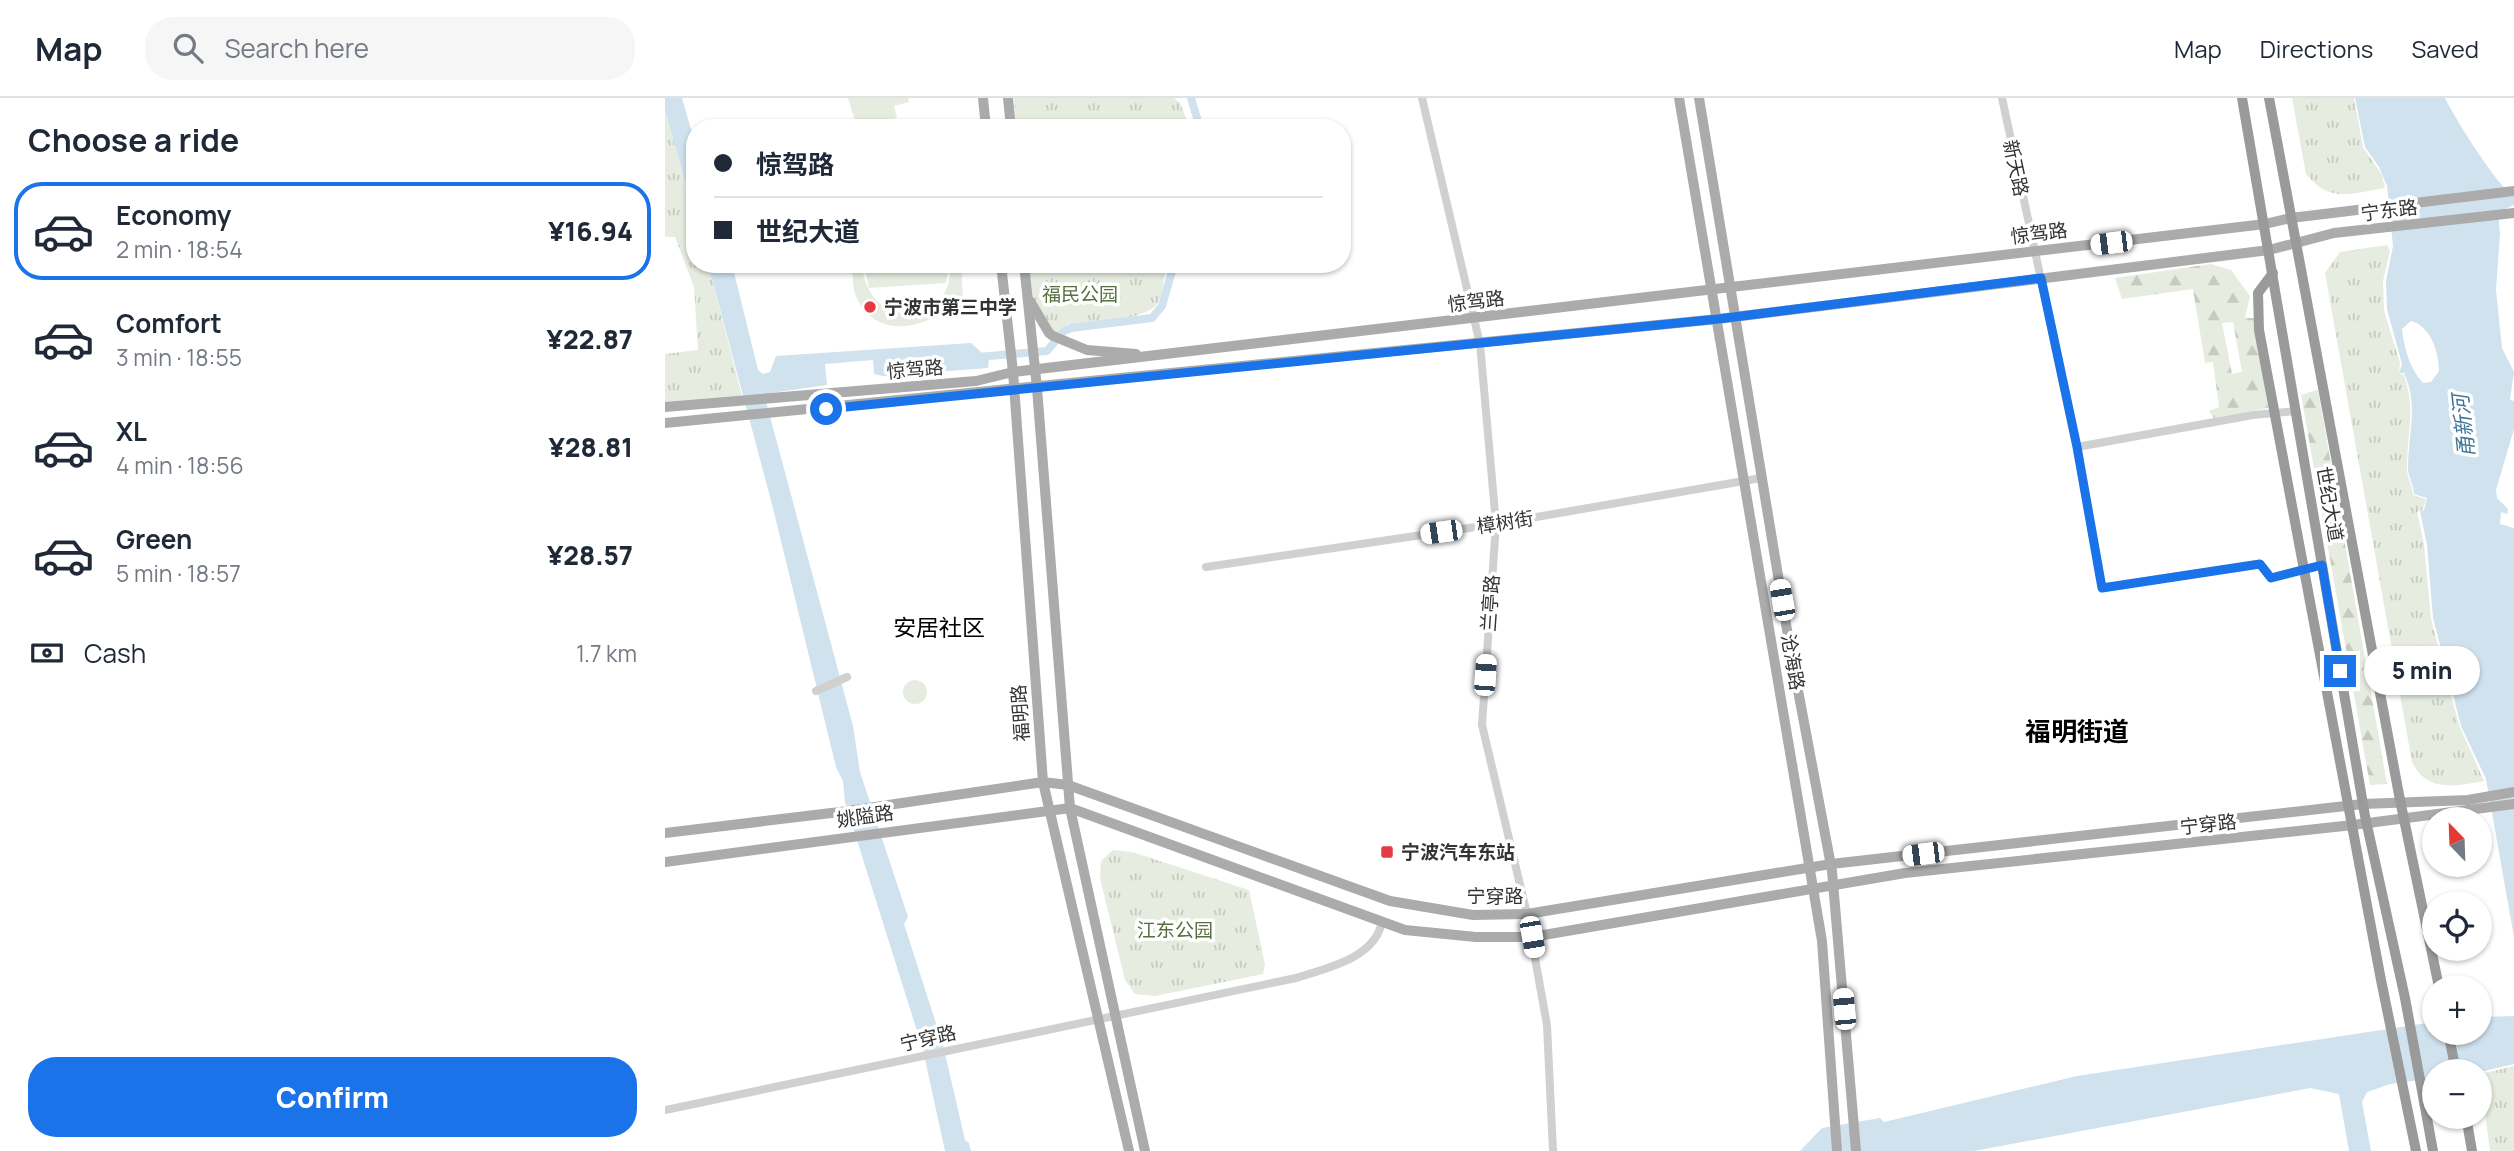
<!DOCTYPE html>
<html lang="en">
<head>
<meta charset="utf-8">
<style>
	:root { --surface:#fff; --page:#f6f6f7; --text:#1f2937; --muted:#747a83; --line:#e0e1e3; --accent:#1a73e8 }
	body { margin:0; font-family:Manrope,"Noto Sans SC",sans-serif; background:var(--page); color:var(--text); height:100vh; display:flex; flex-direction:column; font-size:26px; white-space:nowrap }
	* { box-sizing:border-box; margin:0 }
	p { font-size:23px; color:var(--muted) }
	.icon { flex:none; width:38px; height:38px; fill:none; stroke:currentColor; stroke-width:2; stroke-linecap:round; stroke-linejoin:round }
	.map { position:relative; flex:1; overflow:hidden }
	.sheet { display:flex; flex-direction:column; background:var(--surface); width:665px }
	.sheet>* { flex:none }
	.top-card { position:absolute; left:21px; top:21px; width:665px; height:154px; border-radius:28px; box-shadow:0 2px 5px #0004; display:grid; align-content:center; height:154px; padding:0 28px; background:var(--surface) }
	.needle { width:46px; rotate:337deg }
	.fabs { position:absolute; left:1757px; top:709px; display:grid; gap:14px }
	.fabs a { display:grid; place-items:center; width:70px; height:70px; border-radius:50%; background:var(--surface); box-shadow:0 2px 5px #0004; font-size:35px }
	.end { position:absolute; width:32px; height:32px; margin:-16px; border:9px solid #1a73e8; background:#fff; box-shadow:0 0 0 4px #fff }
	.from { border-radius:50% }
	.bubble { position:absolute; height:49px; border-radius:24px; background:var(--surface); box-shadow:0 2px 5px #0004; font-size:23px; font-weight:800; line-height:49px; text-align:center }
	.car { position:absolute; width:21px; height:42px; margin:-21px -10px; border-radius:9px; box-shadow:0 0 5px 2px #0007; background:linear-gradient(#fff 24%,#345 0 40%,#fff 0 76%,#345 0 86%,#fff 0) }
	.top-card b { display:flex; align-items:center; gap:24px; height:66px; font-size:26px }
	.top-card b+b { border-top:2px solid var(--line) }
	.top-card i { width:18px; height:18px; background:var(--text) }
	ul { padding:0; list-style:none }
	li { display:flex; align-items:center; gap:21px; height:98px; margin:0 14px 10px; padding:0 14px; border:4px solid transparent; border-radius:28px }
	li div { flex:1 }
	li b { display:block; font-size:26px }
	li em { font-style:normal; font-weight:800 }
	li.current { border-color:var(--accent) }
	li>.icon { width:63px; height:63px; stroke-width:1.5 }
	h2 { padding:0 28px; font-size:32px; line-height:84px }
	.pay { display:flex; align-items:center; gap:18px; height:77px; padding:0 28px; font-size:26px }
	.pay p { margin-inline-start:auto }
	.action { display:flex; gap:14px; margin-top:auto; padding:14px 28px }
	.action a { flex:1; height:80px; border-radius:28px; background:var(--accent); color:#fff; font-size:28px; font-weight:800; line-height:80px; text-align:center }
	header { display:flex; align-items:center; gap:42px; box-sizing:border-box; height:98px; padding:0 35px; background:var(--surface); border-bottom:2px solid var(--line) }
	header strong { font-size:33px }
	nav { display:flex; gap:38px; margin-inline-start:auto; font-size:24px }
	.search { width:490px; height:63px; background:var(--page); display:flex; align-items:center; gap:18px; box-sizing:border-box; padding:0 24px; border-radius:28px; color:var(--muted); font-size:26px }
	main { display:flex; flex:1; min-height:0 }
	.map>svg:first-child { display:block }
	.grass { fill:#e6ecdf }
	.forest { fill:url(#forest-firs); fill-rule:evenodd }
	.park { fill:url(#park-tufts) }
	.water { fill:#cfe2ee; fill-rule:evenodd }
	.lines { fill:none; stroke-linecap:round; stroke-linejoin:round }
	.canal { stroke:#cfe2ee; stroke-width:8 }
	.minor { stroke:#d0d0d0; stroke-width:8 }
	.major { stroke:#ababab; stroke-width:10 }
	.highway { stroke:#9a9a9a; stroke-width:10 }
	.route { stroke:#1a73e8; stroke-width:9 }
	.poi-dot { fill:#e63946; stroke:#fff; stroke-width:2.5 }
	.labels { text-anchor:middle; stroke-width:7; stroke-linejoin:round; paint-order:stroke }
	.street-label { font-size:19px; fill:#333; stroke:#fff }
	.park-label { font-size:19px; fill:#56703f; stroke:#fff }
	.poi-label { font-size:19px; font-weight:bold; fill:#333; stroke:#fff; text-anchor:start }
	.water-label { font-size:21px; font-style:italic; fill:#3f7597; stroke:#fff }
	.quarter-label { font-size:23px; fill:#000; stroke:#fff }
	.district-label { font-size:26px; font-weight:bold; fill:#000; stroke:#fff }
</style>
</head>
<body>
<header>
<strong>Map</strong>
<div class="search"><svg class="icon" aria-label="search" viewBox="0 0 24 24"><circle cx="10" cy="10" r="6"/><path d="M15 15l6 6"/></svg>Search here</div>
<nav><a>Map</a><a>Directions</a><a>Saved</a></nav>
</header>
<main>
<section class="sheet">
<h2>Choose a ride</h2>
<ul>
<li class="current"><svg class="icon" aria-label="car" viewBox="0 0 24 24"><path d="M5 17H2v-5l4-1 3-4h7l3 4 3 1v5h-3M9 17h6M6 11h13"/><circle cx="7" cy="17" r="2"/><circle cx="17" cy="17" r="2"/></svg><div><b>Economy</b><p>2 min · 18:54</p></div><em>¥16.94</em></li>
<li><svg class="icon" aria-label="car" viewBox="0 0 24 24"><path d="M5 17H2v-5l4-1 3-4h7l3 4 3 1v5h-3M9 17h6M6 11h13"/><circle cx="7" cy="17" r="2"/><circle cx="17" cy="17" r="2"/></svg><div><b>Comfort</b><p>3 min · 18:55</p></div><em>¥22.87</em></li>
<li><svg class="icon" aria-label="car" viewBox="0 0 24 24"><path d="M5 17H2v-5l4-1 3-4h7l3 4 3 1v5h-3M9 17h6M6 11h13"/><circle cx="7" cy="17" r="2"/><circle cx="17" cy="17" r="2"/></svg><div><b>XL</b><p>4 min · 18:56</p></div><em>¥28.81</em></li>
<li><svg class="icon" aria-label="car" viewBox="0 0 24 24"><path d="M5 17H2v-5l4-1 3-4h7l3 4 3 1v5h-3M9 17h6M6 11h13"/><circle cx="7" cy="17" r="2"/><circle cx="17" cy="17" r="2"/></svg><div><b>Green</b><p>5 min · 18:57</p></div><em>¥28.57</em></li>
</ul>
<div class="pay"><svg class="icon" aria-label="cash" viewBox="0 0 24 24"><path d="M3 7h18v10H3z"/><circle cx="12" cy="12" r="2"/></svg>Cash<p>1.7 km</p></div>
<div class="action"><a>Confirm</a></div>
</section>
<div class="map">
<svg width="1849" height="1053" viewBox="0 0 1849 1053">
	<defs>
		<pattern id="forest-firs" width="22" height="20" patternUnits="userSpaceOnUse" patternTransform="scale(1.75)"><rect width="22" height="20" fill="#e6ecdf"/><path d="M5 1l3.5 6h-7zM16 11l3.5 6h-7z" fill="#c6cbc0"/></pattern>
		<pattern id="park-tufts" width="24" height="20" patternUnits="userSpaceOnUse" patternTransform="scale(1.75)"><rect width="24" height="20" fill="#e6ecdf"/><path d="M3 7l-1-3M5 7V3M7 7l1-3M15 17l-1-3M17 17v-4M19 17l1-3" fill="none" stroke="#c6cbc0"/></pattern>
	</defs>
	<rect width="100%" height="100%" fill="#fff"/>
	<g class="grass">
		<polygon points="183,0 243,0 244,4 229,8 232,20 192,30"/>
		<path d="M 187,166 L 197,166 C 202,236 290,228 285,166 L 296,166 L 299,220 L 287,220 L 286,206 C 259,233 209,241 191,198 C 187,189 188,176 187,166 Z"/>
		<polygon points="199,166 284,166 281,185 204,190"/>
		<circle cx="250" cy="594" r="12"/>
	</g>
	<g class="forest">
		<path d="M 1546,166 L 1566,172 L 1585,198 L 1580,220 L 1589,220 L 1603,310 L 1549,320 L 1544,313 L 1554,309 L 1548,264 L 1540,265 L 1528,191 L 1457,201 L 1450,180 ZM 1568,224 L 1577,274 L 1567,276 L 1557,225 Z"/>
		<polygon points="1652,292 1653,292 1722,686 1705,687 1636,297"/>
	</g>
	<g class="park">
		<polygon points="349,0 509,0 515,5 525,30 351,30"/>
		<path d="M 1627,0 L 1689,0 L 1698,49 L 1717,77 L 1720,90 C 1687,95 1665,106 1641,76 Z"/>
		<polygon points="0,12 30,119 30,166 43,166 77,298 73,300 0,305 0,256 33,252 29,189 10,139 0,139"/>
		<path d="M 1722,147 L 1725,153 L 1718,183 L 1719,213 L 1735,265 L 1734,275 L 1739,277 C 1751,312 1742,335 1742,371 C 1742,381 1748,387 1748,397 L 1761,401 L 1758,411 L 1752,414 L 1759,446 L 1766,521 L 1794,627 L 1819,683 C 1790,688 1762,695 1747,664 L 1660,175 L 1675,154 Z"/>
		<path d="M 361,166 L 501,166 C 499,178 499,194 493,205 C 484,221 422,227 403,226 L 390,237 L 364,197 Z"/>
		<polygon points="448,752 467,754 584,792 600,867 598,876 490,898 470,896 460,882 435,780 436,763"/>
		<polygon points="1849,968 1849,1053 1825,1053 1815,976"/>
	</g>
	<g class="water">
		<polygon points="0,0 17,0 30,45 30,119 0,12"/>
		<path d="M 1690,0 L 1780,0 C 1789,19 1834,91 1849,98 L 1849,107 L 1833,114 L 1835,135 L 1831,192 L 1837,250 L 1849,274 L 1845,302 L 1849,303 L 1849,331 L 1831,392 L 1832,400 L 1843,411 L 1842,416 L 1836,414 L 1835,426 L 1849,430 L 1849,839 L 1821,681 L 1796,628 L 1768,520 L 1762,447 L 1755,413 L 1759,412 L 1762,400 L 1749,396 C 1749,386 1743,380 1743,370 C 1743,336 1754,307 1739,275 L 1734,275 L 1737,266 L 1722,211 L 1721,183 L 1728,148 L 1722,88 L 1714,69 L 1700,49 ZM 1746,223 C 1766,228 1774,255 1774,273 L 1766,284 L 1758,285 C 1745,271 1739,250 1737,231 Z"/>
		<polygon points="43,166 67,166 93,272 98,276 105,274 111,258 306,245 324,261 323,270 218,278 209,276 208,262 160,266 162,287 99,296 188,628 195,674 243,819 239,826 278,947 300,1042 304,1045 306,1053 280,1053 258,952 180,704 178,683 171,669 108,410"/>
		<polygon points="1849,918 1849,966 1815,974 1769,973 1769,980 1725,986 1702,994 1697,1004 1706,1053 1684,1053 1674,996 1645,990 1309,1053 1135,1053 1157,1030 1215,1020 1219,1024 1412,978 1769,924 1769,934 1815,934 1815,919"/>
	</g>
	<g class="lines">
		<g class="canal">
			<polyline points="526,0 535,30"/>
			<polyline points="313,259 382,253 399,233 406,230 487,220 497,208 509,166"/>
		</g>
		<g class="minor">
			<polyline points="757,0 815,246 831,426 817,627 862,816 882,927 888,1053"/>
			<polyline points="1337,0 1412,349 1437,490 1595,466 1606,480 1657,467"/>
			<polyline points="1412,349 1588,317 1631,313"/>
			<polyline points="541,469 831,426 1096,380"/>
			<polyline points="151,593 182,579"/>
			<path d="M 0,1012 L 631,880 C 662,870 711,860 717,823"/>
		</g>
		<g class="major">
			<polyline points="318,0 321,30"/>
			<polyline points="343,0 346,30"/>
			<polyline points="1014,0 1157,843 1172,1053"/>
			<polyline points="1034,0 1125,550 1167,773 1191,1053"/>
			<polyline points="336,166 348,274 378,684 464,1053"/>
			<polyline points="359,166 372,290 405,710 480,1053"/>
			<polyline points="365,203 384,235 388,238 422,252 471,256"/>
			<polyline points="0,309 311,283 348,274 1600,126 1626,120 1849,93"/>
			<polyline points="0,325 1053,221 1604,152 1669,135 1849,115"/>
			<polyline points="0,735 183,713 378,684 403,687 725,803 808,817 862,816 1166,766 1698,706 1803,702 1849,694"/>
			<polyline points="0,764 405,710 740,832 811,839 867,839 1240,775 1688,727 1849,706"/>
		</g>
		<g class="highway">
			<polyline points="1577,0 1700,718 1740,900 1768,1053"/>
			<polyline points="1604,0 1735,702 1774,889"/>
			<polyline points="1608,175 1593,195 1594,232 1716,882 1751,1053"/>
			<polyline points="1783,934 1791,973"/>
			<polyline points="1801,1018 1807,1053"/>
		</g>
	</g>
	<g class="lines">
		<polyline class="route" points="161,311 1053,221 1376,180 1412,349 1437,490 1595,466 1606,480 1657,467 1675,573"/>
	</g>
	<g class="poi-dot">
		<circle cx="205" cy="209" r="7"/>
		<rect x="715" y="747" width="14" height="14" rx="3.5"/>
	</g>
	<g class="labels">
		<g class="street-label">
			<text transform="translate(1351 70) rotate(78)" y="7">新天路</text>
			<text transform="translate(1724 112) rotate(-7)" y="7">宁东路</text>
			<text transform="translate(1374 135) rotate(-7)" y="7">惊驾路</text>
			<text transform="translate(811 203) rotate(-7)" y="7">惊驾路</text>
			<text transform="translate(250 271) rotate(-5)" y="7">惊驾路</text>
			<text transform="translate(1665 406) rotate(80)" y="7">世纪大道</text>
			<text transform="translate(840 424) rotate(-9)" y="7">樟树街</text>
			<text transform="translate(825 505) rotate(-86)" y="7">兰亭路</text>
			<text transform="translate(1128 564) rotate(80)" y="7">沧海路</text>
			<text transform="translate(355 615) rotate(-94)" y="7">福明路</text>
			<text transform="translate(200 718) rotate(-8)" y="7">姚隘路</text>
			<text transform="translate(1543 726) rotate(-6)" y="7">宁穿路</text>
			<text x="830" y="805">宁穿路</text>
			<text transform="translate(263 940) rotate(-13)" y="7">宁穿路</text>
		</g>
		<g class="park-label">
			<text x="415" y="203">福民公园</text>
			<text x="510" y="839">江东公园</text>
		</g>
		<g class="poi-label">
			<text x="219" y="216">宁波市第三中学</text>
			<text x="736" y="761">宁波汽车东站</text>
		</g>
		<g class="water-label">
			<text transform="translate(1799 328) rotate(-96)" y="7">甬新河</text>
		</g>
		<g class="quarter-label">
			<text x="274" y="538">安居社区</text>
		</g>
		<g class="district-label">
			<text x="1412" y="643">福明街道</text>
		</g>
	</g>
</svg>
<div class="fabs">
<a><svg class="needle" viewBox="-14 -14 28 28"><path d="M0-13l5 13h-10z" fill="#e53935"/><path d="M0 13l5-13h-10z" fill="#747a83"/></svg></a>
<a><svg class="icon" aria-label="locate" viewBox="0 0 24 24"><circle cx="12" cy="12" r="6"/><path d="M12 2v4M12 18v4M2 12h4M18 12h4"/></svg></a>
<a>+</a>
<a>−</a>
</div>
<i class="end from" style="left:161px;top:311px"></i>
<i class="end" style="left:1675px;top:573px"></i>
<div class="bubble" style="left:1699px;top:548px;width:116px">5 min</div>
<i class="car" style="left:1446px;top:145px;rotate:263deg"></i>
<i class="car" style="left:776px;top:434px;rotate:262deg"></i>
<i class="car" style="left:1117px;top:502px;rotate:350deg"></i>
<i class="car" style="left:820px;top:577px;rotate:4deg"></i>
<i class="car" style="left:1258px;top:756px;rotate:263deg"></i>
<i class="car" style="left:867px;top:839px;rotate:170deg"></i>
<i class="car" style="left:1179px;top:911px;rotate:355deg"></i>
<div class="top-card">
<b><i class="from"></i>惊驾路</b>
<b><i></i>世纪大道</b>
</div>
</div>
</main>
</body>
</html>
